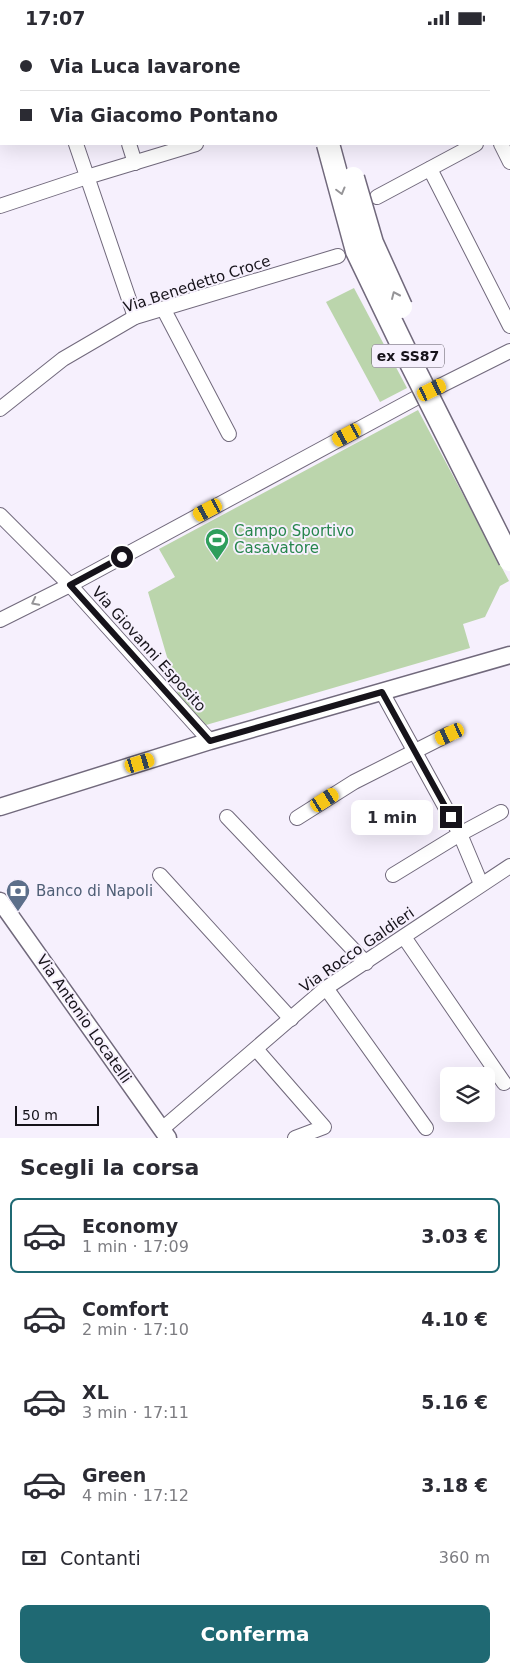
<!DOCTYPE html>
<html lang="it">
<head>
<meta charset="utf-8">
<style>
	:root { --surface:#fff; --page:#f2f2f3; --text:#2b2b33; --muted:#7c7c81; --line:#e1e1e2; --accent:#1f6973 }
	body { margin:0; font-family:"DejaVu Sans",sans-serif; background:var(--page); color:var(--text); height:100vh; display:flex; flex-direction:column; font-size:19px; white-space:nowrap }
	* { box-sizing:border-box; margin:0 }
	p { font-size:16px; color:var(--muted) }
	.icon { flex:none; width:28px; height:28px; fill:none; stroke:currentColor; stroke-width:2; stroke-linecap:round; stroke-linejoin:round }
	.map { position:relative; height:1103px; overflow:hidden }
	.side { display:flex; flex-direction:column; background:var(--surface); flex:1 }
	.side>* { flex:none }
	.guide { position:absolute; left:0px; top:0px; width:510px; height:110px; box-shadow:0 5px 20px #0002; display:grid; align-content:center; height:110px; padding:0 20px; background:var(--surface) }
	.buttons { position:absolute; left:440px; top:1032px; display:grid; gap:10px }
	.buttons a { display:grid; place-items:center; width:55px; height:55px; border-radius:8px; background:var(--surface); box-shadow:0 5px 20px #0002; font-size:25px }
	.scale { position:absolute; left:15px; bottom:12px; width:84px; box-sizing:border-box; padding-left:5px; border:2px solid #16131a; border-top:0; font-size:14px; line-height:18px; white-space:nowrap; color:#16131a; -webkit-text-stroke:4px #f6f0fd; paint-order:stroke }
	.end { position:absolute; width:22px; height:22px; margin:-11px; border:6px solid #16131a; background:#fff; box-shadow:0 0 0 2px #fff }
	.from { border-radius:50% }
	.bubble { position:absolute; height:35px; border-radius:8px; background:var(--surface); box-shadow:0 5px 20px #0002; font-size:16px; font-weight:700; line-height:35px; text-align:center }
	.car { position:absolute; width:15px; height:30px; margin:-15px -8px; border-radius:6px; box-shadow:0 0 4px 1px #0007; background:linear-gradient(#f5c518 24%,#345 0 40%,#f5c518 0 76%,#345 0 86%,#f5c518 0) }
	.guide b { display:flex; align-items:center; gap:18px; height:48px; font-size:19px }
	.guide b+b { border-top:1px solid var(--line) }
	.guide i { width:12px; height:12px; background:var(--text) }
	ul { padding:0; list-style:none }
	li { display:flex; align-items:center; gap:15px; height:75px; margin:0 10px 8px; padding:0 10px; border:2px solid transparent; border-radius:8px }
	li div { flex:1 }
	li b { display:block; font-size:19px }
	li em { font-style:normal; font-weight:700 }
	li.on { border-color:var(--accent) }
	li>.icon { width:45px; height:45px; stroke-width:1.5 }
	h2 { padding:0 20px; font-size:22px; line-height:60px }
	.pay { display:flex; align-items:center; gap:12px; height:55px; padding:0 20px; font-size:19px }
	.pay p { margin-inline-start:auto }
	.button { display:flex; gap:10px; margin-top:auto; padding:10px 20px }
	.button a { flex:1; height:58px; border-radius:8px; background:var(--accent); color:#fff; font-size:20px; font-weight:700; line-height:58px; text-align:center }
	.status { display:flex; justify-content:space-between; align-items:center; height:35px; padding:0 25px; background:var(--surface); direction:ltr }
	.status svg { height:14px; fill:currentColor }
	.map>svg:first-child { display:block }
	.green { fill:#bbd5ac }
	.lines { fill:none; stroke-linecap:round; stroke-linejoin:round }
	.minor-casing { stroke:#71697c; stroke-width:16 }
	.tertiary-casing { stroke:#71697c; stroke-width:19 }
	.trunk-casing { stroke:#71697c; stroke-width:25 }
	.minor { stroke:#fff; stroke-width:14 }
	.tertiary { stroke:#fff; stroke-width:16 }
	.trunk { stroke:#fff; stroke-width:22 }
	.trunk-bridge-casing { stroke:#71697c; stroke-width:25; stroke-linecap:butt }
	.trunk-bridge { stroke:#fff; stroke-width:22 }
	.oneway { stroke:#969598 }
	.route { stroke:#16131a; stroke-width:6 }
	.labels { text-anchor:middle; stroke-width:4; stroke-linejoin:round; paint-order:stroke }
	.shield { fill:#f6f0fd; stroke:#59555e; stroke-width:1 }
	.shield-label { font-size:14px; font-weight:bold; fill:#16131a }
	.street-label { font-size:15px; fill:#16131a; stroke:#f6f0fd }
	.leisure-label { font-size:15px; fill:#27864d; stroke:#f6f0fd; text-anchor:start }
	.service-label { font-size:15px; fill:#4e5e75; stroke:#f6f0fd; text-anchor:start }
</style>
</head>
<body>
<div class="status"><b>17:07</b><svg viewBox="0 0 49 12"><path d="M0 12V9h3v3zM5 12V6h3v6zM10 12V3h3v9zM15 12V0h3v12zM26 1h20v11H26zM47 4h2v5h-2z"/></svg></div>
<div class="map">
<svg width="510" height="1103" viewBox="0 0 510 1103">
	<rect width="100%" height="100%" fill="#f6f0fd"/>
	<g class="green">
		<polygon points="354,253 407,353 380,367 326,267"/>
		<polygon points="418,375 509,546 500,551 485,582 463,589 470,613 206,690 179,663 148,557 175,542 159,514"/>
	</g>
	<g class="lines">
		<g class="minor-casing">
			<g id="minor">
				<polyline points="39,0 40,1"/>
				<polyline points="92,0 92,1"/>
				<polyline points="425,0 426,1"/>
				<polyline points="65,1 68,0"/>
				<polyline points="488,1 491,0"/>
				<polyline points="509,92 510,91"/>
				<polyline points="76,109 135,282"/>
				<polyline points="129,109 135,128"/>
				<polyline points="501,109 510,127"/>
				<polyline points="430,134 510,291"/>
				<polyline points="377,162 476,109"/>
				<polyline points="0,171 87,142 196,109"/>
				<polyline points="164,275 229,399"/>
				<polyline points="0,374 63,324 135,282 338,221"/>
				<polyline points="0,480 70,550 210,706"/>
				<polyline points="0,585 70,550 416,363 510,316"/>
				<polyline points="382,657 460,799 481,849"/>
				<polyline points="227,782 366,928"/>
				<polyline points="297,783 354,747 449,699"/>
				<polyline points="160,840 291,984"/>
				<polyline points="393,840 460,799 501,777"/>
				<polyline points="404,902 504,1048"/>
				<polyline points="326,953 426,1093"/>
				<polyline points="256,1014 324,1092 295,1103"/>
				<polyline points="162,1094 326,953 510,831"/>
			</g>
		</g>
		<g class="tertiary-casing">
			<g id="tertiary">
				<polyline points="0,772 210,706 510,620"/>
				<polyline points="0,866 168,1103"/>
			</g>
		</g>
		<g class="trunk-casing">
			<polyline id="trunk" points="303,0 303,1"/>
		</g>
		<use href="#minor" class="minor"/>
		<use href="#tertiary" class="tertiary"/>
		<use href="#trunk" class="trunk"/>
		<g class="trunk-bridge-casing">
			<g id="trunk-bridge">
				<polyline points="328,109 357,216 409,324 510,525"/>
				<polyline points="353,143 372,208 401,272"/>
			</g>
		</g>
		<use href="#trunk-bridge" class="trunk-bridge"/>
	</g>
	<defs><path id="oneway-chevron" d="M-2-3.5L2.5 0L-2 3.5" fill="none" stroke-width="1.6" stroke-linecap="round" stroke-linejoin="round" transform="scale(1.25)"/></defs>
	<g class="oneway">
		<use href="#oneway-chevron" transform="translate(341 156) rotate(75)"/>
		<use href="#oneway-chevron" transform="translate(395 260) rotate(-114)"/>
		<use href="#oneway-chevron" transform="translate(35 567) rotate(153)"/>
	</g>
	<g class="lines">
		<polyline class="route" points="122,522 70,550 210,706 382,657 451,782"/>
	</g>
	<defs>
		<g id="stadium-pin" transform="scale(1.25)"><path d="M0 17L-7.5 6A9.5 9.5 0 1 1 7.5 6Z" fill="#2e9e5b" stroke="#f6f0fd"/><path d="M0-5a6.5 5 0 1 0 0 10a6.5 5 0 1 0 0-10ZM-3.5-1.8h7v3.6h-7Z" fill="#fff"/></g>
		<g id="bank-pin" transform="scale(1.25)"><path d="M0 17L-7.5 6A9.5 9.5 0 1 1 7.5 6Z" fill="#5c6f8a" stroke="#f6f0fd"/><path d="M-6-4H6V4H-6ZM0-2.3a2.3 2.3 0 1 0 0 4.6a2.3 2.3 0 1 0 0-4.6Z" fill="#fff"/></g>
	</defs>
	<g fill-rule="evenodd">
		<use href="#stadium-pin" x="217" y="505"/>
		<use href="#bank-pin" x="18" y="856"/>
	</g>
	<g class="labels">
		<rect class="shield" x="372" y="309.5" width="72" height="23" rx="4"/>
		<g class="shield-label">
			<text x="408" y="326">ex SS87</text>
		</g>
		<g class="street-label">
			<text transform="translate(197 249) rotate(-18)" y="5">Via Benedetto Croce</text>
			<text transform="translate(149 614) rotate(48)" y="5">Via Giovanni Esposito</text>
			<text transform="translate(357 915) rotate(-35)" y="5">Via Rocco Galdieri</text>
			<text transform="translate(84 984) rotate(55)" y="5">Via Antonio Locatelli</text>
		</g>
		<g class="leisure-label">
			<text x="234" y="501">Campo Sportivo<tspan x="234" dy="17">Casavatore</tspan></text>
		</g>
		<g class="service-label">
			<text x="36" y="861">Banco di Napoli</text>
		</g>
	</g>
</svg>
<div class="buttons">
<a><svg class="icon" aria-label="layers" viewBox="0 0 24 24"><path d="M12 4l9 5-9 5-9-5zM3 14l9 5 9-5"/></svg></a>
</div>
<div class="scale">50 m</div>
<i class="end from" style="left:122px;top:522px"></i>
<i class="end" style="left:451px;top:782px"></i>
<div class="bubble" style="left:351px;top:765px;width:82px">1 min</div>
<i class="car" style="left:432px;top:355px;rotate:64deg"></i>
<i class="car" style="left:347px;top:400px;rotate:242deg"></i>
<i class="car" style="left:208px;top:475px;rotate:242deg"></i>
<i class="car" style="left:450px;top:699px;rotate:245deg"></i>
<i class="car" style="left:140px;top:728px;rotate:73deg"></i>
<i class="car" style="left:325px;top:765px;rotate:58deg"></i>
<div class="guide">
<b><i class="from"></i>Via Luca Iavarone</b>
<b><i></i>Via Giacomo Pontano</b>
</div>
</div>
<section class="side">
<h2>Scegli la corsa</h2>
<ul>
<li class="on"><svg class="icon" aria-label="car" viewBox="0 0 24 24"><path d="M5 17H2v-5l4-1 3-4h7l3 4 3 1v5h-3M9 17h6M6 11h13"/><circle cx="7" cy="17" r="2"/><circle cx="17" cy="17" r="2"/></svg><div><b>Economy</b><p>1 min · 17:09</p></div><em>3.03 €</em></li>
<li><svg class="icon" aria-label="car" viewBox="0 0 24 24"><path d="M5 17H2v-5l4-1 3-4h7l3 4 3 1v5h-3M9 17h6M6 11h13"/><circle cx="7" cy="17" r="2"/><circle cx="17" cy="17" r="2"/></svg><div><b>Comfort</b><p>2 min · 17:10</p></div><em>4.10 €</em></li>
<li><svg class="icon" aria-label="car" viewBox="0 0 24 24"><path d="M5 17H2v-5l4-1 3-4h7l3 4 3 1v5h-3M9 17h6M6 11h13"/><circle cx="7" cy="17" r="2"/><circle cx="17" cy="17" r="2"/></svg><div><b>XL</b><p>3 min · 17:11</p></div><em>5.16 €</em></li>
<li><svg class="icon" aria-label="car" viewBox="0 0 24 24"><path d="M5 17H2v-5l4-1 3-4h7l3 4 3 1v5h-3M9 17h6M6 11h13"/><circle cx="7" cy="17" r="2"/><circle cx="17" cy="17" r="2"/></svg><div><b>Green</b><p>4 min · 17:12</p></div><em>3.18 €</em></li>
</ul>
<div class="pay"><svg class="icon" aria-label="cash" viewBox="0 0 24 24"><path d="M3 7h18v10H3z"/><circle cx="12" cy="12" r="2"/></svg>Contanti<p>360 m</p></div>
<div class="button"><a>Conferma</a></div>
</section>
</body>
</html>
